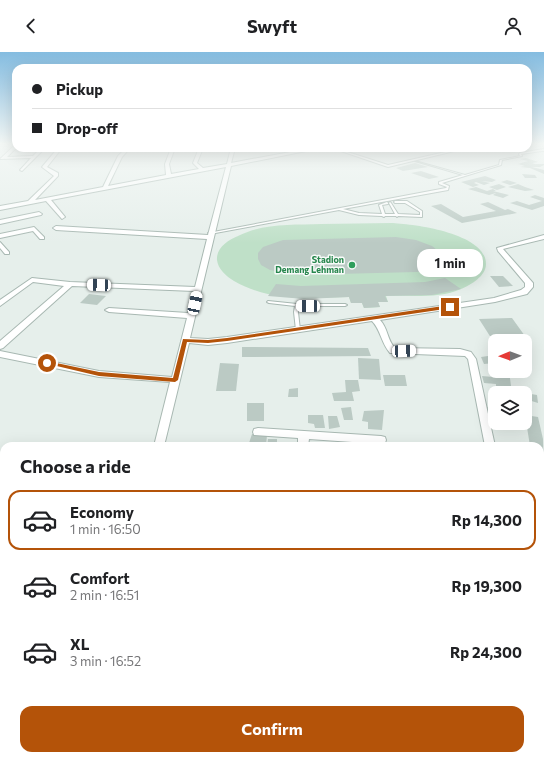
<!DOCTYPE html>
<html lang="en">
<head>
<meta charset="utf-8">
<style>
	:root { --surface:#fff; --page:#f2f2f2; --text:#202124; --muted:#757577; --line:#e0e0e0; --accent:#b45309 }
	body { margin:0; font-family:Commissioner,sans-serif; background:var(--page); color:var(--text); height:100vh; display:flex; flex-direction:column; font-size:15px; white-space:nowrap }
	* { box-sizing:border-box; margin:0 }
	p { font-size:13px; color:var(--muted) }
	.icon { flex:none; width:22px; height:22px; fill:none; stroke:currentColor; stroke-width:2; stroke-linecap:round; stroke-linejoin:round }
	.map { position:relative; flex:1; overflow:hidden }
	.side { position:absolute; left:0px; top:390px; width:544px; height:318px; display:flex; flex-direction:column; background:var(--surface); border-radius:12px 12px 0 0; box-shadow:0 4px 16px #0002 }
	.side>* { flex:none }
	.guide { position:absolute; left:12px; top:12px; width:520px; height:88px; border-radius:12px; box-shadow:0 4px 16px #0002; display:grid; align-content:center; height:88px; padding:0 20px; background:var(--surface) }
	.needle { width:26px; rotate:269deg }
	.buttons { position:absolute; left:488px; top:282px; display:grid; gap:8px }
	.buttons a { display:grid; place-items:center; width:44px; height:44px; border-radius:8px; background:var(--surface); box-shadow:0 4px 16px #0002; font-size:20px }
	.end { position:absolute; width:18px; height:18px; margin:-9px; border:5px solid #b45309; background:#fff; box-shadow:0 0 0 2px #fff }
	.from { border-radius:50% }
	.bubble { position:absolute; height:28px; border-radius:12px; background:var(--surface); box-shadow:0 4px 16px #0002; font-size:13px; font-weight:700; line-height:28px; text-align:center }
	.car { position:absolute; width:12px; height:24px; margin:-12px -6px; border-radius:5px; box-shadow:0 0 3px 1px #0007; background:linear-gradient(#fff 24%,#345 0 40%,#fff 0 76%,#345 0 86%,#fff 0) }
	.guide b { display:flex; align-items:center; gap:14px; height:38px; font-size:15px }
	.guide b+b { border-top:1px solid var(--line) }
	.guide i { width:10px; height:10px; background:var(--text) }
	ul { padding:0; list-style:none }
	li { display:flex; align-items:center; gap:12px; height:60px; margin:0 8px 6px; padding:0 12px; border:2px solid transparent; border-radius:12px }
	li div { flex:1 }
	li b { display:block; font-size:15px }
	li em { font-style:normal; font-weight:700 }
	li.active { border-color:var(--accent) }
	li>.icon { width:36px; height:36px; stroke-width:1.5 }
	h2 { padding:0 20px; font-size:18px; line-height:48px }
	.action { display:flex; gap:8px; margin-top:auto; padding:8px 20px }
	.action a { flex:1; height:46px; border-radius:12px; background:var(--accent); color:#fff; font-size:16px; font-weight:700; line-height:46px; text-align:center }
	header { display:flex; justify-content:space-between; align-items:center; height:52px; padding:0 20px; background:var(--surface); font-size:18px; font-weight:700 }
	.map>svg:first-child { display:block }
	.green { fill:#bfe0c8 }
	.building { fill:#bbcac4 }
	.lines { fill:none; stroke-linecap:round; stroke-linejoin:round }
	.lane-casing { stroke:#a8b8b2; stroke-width:2 }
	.street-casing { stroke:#a8b8b2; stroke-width:2 }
	.path { stroke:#86b3a5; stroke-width:3; stroke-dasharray:3 5; stroke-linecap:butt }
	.lane { fill:#fff; fill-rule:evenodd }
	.street { fill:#fff; fill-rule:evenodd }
	.route { fill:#b45309 }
	.leisure-dot { fill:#2e9e5b; stroke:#f7fbf9; stroke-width:1.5 }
	.labels { text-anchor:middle; stroke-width:3; stroke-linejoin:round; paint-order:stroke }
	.far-leisure-label { font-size:9px; font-weight:bold; fill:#27864d; stroke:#f7fbf9; text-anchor:end }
</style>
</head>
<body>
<header><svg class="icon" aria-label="back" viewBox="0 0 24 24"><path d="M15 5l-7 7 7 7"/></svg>Swyft<svg class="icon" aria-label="person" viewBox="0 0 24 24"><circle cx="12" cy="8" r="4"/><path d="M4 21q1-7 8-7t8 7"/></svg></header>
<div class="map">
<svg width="544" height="708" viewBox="0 0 544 708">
	<rect width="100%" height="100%" fill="#e6efeb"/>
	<path class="green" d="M 391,171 C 414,172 486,181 486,212 C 486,224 471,233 461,237 C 439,247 409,243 386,244 L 388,250 L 378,250 L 380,255 L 364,256 L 362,251 L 351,251 L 349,245 C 308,246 271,250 234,229 C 226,224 218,217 217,208 C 216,196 228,188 238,184 C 263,171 293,173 321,172 C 345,172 368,171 391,171 Z"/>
	<g class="building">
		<polygon points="526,106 538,110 532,111 535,112 544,112 544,113 540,115 532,115 544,118 544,122 530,116 520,115 525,114 518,112 528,109 520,107"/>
		<polygon points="415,111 428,115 403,119 396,116"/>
		<polygon points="421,119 439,125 429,127 411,121"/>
		<polygon points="522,122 535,123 537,126 525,126"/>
		<polygon points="485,124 496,128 492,130 481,129 490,131 484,133 476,130 474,131 479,133 473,135 461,130"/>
		<polygon points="507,128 517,131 510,133 501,130"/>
		<polygon points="499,132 506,135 497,138 489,135"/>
		<polygon points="518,132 525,135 534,138 525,139 508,135"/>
		<polygon points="476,135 487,139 493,137 496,139 493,139 509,143 503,146 493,143 496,141 489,143 468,137"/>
		<polygon points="535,143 544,146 544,154 532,158 510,151 517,149 529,153 542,149 530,145"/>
		<polygon points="488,150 505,158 508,157 517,161 462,171 431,154 441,152 463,165 496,159 480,152"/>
		<polygon points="396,185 416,188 432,194 442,202 441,211 429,218 417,220 297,223 270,218 261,213 258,207 258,201 263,195 283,188"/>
		<polygon points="490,224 503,224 513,234 499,235"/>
		<polygon points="445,226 461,237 432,243 385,244 388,250 378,250 380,255 364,256 362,251 351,251 349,245 304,247 268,244 276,232 301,234 425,230"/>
		<polygon points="89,242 106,244 97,253 80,251"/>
		<polygon points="512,266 530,291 525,292 525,289 495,289 495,292 479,267"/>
		<polygon points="242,295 368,296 371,304 242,305"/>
		<polygon points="488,304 495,305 495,311 484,312 481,305"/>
		<polygon points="358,306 379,307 381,328 359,327"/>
		<polygon points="220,311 239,312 236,339 216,339"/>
		<polygon points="490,318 509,319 512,341 496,341 496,332 484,331 482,324 493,325"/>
		<polygon points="383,323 405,323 407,334 385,334"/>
		<polygon points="345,328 358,328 360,339 352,340 354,349 334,349 332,341 346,340"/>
		<polygon points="298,336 298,345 288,345 289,337"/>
		<polygon points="525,341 537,343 538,351 525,347"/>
		<rect x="247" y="351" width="17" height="18"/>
		<polygon points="351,355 353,368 344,368 341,356"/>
		<polygon points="487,355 495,356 495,363 489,362"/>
		<polygon points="384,358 382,378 368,377 368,370 362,369 364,359"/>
		<polygon points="308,363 323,363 325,376 315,376 314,372 308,371"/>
		<polygon points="525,363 538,365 543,387 544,474 540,459 540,394 530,394"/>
		<polygon points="328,364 337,364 340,375 329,377"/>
		<polygon points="252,382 267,383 266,394 248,394"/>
		<polygon points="268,387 277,387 277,391 292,391 292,394 267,394"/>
		<polygon points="506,391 519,391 520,394 497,394 496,393 506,393"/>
	</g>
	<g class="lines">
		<g class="lane-casing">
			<g id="lane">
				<polygon points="332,96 335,96 388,113 463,96 467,96 388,115"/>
				<polygon points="544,97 544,99 542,99 521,102 522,104 502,108 501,113 442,131 449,134 448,138 343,157 359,161 382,162 379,153 387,150 388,151 388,152 382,153 385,162 395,162 389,151 390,150 391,151 398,162 420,163 420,160 405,151 395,151 394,150 395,149 407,149 422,159 422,165 398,164 397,165 396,164 385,164 384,165 382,164 359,163 339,158 210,182 208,181 446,136 447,135 439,132 439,130 463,123 415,109 465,123 499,113 500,108 520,104 519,102 520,101"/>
				<polygon points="268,249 297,252 345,252 347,253 345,254 299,254 298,260 300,278 298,279 296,278 294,260 295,254 269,251 267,250"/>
			</g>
		</g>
		<g class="street-casing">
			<g id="street">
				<polygon points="15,93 16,93 16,96 7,105 33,104 41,96 45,96 22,119 20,118 31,106 0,107"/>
				<path d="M 58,96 L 62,96 L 47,115 L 58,121 L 58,124 L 35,148 L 103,135 L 118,104 L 126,96 L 130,96 L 122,105 L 108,134 L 166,123 L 165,112 L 171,96 L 175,96 L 169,112 L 171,122 L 199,117 L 193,111 L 199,96 L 203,96 L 197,111 L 203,116 L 227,112 L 231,96 L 235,96 L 231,111 L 312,96 L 321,96 L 231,114 L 190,286 L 208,287 L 227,285 L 494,246 L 521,238 L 525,235 L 525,231 L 498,199 L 497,196 L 544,183 L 544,187 L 503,197 L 533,231 L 533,235 L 527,242 L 495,250 L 380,268 C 388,276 387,288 395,296 L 460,297 L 471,300 L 476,307 L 495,394 L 485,394 L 468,307 L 465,304 L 390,301 C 381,291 381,278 372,269 L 227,291 L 208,293 L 189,291 L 164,394 L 154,394 L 170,330 L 99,325 L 0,305 L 0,299 L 99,319 L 172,325 L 187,266 L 109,260 L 105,258 L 109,256 L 188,261 L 194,239 L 72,234 L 3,296 L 0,297 L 0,289 L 64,234 L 33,230 L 0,254 L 0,248 L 32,226 L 70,230 L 195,235 L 207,187 L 56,178 L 53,176 L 56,174 L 208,183 L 226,115 L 51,148 L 65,165 L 62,167 L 46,149 L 0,158 L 0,154 L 28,149 L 54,124 L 42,115 Z"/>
				<polygon points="39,160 42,162 41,163 0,172 0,168"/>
				<polygon points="34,175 44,185 44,187 40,187 33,179 0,186 0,182"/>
				<polygon points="0,190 9,200 9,202 5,202 0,196"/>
				<polygon points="258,376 381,384 385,385 386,388 385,391 381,392 309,387 308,394 298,394 298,386 254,383 253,380 254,377"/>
				<polygon points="0,445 4,446 4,456 0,455"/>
				<rect x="540" y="524" width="4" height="12"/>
				<polygon points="18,704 36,704 34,708 16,708"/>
			</g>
		</g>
		<polyline class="path" points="501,704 501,708"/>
		<use href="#lane" class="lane"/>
		<use href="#street" class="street"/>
	</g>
	<linearGradient id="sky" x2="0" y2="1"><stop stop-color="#84bce0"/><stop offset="0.48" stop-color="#f4f8f6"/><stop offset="1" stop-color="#f4f8f6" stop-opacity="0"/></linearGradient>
	<rect width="544" height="191" fill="url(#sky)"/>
	<polygon class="route" points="450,253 452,256 227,289 208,291 187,290 178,328 175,330 99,324 44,311 47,309 99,320 173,326 183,287 208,288 227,286"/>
	<circle class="leisure-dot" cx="352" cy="213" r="4"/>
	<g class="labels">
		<g class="far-leisure-label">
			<text x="344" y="211">Stadion<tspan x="344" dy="10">Demang Lehman</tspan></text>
		</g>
	</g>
</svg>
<div class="buttons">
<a><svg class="needle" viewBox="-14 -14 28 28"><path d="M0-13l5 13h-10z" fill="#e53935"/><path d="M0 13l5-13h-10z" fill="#757577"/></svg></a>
<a><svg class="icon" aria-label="layers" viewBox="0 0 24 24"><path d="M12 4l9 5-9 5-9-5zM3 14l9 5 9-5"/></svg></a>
</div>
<i class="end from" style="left:47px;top:311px"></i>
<i class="end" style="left:450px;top:255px"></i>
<div class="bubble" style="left:417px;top:197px;width:66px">1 min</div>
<i class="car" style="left:99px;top:233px;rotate:272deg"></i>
<i class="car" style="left:195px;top:251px;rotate:12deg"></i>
<i class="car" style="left:308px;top:254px;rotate:271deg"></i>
<i class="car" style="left:404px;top:299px;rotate:88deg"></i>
<div class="guide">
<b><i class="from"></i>Pickup</b>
<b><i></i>Drop-off</b>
</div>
<section class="side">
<h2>Choose a ride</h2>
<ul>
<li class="active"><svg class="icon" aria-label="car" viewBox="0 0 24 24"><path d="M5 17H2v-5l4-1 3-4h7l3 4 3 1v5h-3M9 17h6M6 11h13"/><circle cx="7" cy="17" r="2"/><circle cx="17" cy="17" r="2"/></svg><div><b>Economy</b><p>1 min · 16:50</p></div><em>Rp 14,300</em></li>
<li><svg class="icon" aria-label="car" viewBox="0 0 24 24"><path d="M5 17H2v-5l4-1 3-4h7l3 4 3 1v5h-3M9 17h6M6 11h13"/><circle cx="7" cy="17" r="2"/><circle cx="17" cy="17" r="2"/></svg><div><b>Comfort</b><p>2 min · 16:51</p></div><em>Rp 19,300</em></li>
<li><svg class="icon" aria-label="car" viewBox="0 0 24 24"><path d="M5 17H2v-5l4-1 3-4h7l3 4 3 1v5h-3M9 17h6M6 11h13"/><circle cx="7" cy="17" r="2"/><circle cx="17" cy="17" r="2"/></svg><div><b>XL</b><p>3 min · 16:52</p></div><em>Rp 24,300</em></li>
</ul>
<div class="action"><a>Confirm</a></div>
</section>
</div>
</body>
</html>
